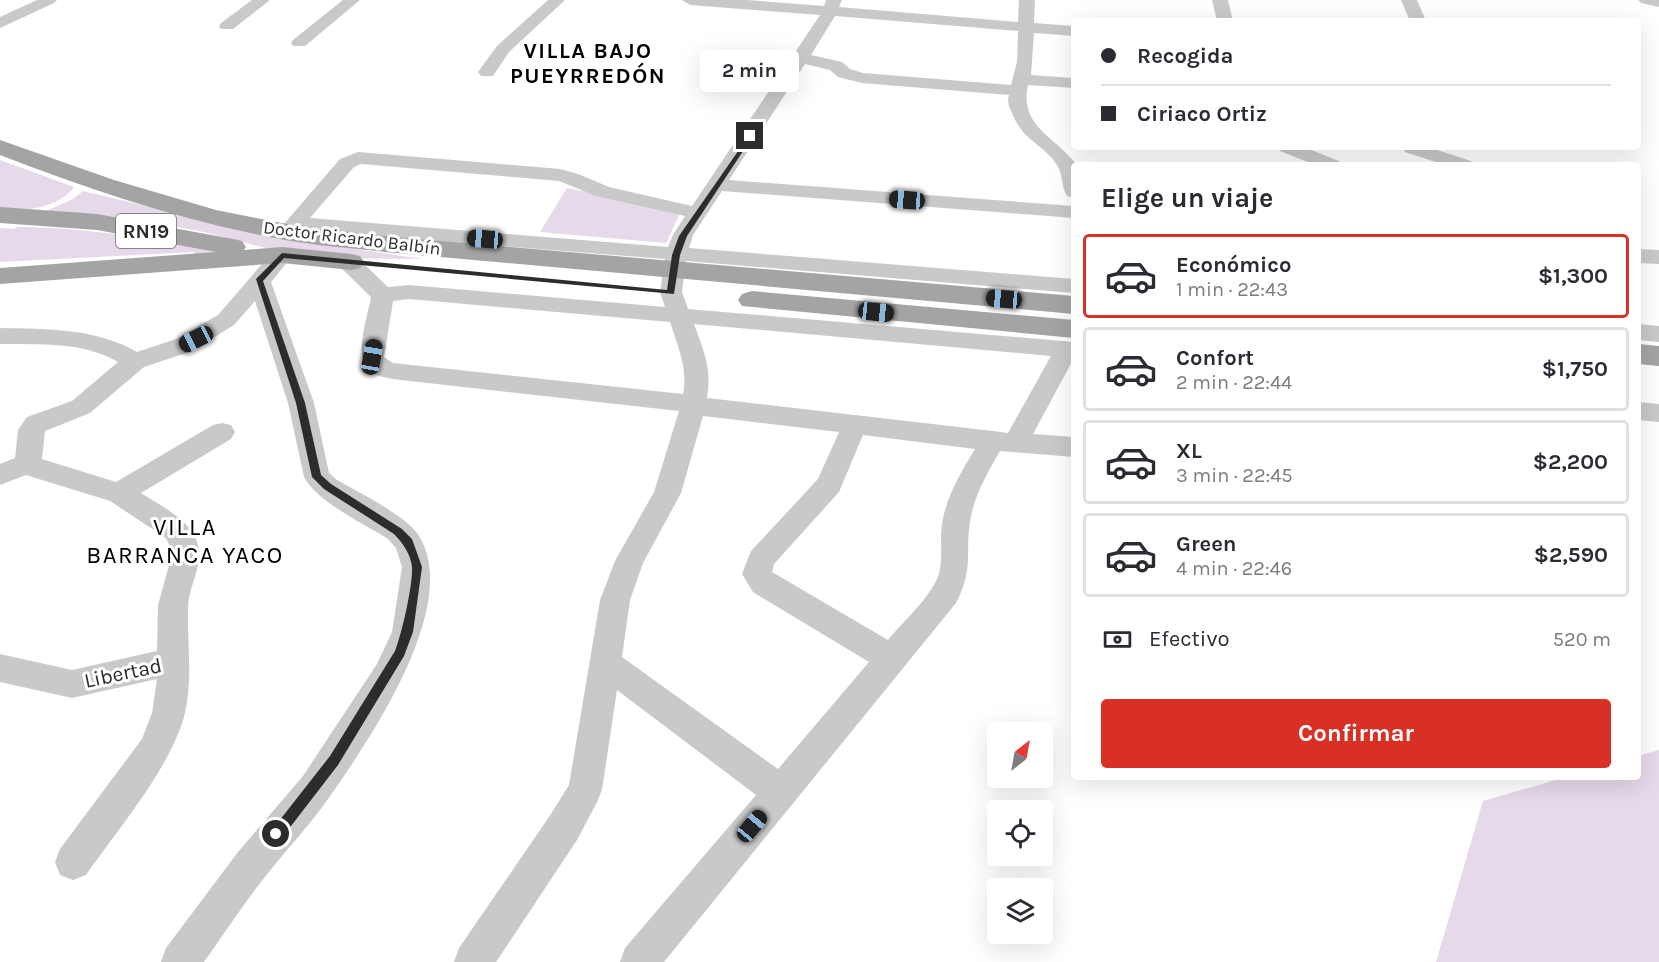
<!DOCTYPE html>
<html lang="es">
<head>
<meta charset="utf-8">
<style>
	:root { --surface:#fff; --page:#f7f7f7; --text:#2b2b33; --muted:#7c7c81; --line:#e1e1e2; --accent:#d93025 }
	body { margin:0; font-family:Karla,sans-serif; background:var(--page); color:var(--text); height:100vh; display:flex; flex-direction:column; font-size:22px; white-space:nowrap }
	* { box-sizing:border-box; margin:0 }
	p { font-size:20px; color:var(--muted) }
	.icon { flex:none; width:33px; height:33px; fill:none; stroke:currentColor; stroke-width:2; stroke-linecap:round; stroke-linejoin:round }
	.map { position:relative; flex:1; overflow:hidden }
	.drawer { position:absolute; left:1071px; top:162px; width:570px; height:618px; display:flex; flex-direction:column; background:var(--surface); border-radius:6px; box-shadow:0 6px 24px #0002 }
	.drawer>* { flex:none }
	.guide { position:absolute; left:1071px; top:18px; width:570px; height:132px; border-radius:6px; box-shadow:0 6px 24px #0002; display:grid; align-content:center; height:132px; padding:0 30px; background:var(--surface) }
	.needle { width:39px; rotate:31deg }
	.tools { position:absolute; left:987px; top:722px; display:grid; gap:12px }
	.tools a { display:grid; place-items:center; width:66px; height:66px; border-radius:6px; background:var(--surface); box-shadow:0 6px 24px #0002; font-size:30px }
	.end { position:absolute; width:27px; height:27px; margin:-14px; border:8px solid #2c2c2c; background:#fff; box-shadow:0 0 0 3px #fff }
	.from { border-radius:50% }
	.bubble { position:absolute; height:42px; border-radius:6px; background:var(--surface); box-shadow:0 6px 24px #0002; font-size:20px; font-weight:700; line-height:42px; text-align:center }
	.car { position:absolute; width:18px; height:36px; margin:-18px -9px; border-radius:8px; box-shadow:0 0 4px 2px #0007; background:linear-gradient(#222 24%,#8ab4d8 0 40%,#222 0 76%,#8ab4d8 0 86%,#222 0) }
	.guide b { display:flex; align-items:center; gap:21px; height:57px; font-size:22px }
	.guide b+b { border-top:2px solid var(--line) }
	.guide i { width:15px; height:15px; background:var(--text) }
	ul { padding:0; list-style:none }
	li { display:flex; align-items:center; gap:18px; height:84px; margin:0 12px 9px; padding:0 18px; border:3px solid var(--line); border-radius:6px }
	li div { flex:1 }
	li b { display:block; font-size:22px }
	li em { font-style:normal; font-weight:700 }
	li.active { border-color:var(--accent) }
	li>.icon { width:54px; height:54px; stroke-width:1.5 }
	h2 { padding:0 30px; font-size:27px; line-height:72px }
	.pay { display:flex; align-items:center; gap:15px; height:66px; padding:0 30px; font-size:22px }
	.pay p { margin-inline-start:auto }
	.primary-button { display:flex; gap:12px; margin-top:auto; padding:12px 30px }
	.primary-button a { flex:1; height:69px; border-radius:6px; background:var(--accent); color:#fff; font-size:24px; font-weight:700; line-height:69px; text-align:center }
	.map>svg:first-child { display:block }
	.green { fill:#e6d9ea }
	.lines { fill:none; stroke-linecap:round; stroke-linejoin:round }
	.minor { fill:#c9c9c9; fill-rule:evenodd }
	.major { fill:#a4a4a4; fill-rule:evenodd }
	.route { fill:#2c2c2c }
	.labels { text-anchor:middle; stroke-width:6; stroke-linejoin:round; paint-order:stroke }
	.far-street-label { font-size:18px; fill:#2c2c2c; stroke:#fff }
	.shield { fill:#fff; stroke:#6b6b6b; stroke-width:1.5 }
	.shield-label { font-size:20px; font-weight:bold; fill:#2c2c2c }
	.street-label { font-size:21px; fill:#2c2c2c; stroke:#fff }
	.far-district-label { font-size:22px; font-weight:bold; letter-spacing:1.5px; fill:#000; stroke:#fff }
	.quarter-label { font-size:24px; letter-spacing:1.5px; fill:#000; stroke:#fff }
</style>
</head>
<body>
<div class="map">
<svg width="1659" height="962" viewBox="0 0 1659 962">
	<rect width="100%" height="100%" fill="#fff"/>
	<g class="green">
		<path d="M 0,160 L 74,187 C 58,209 25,210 0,212 Z"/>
		<polygon points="567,188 681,211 666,243 540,232"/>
		<polygon points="83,191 276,237 422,259 326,258 270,249 204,232 137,220 44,212 73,199"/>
		<path d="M 17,227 C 93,227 167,242 241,256 L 192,259 L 194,252 L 0,262 L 0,228 L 14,229 Z"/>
		<polygon points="1659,750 1659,962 1436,962 1483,801 1566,777 1638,777 1638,756"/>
	</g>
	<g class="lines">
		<g class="minor">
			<polygon points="37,0 57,0 54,3 0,28 0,17"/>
			<polygon points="252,0 270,0 233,29 221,29 219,26 221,23"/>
			<polygon points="343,0 360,0 305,46 293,46 291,43 293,40"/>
			<polygon points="548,0 565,0 509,52 493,76 481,76 478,72 497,46"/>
			<path d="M 682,0 L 747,0 L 824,6 L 826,0 L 842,0 L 839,7 L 1018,22 L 1019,0 L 1035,0 L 1034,23 L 1074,26 L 1074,36 L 1034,33 L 1031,75 L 1074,78 L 1074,88 L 1028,85 C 1019,127 1055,136 1077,165 L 1074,165 L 1074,198 L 1067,196 C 1061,187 1063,174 1057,165 C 1043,143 1024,143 1012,113 C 1009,107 1007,102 1009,95 L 862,83 L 838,77 L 830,70 L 805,64 L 729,180 L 1074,206 L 1074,218 L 722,191 L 693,235 L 689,248 L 1074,279 L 1074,293 L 686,261 L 682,292 L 688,309 L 1074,342 L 1074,358 L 1033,434 L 1074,437 L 1074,457 L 1000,451 C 988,472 976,492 971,516 C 964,551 975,567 956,603 L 664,962 L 620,962 L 625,948 L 756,795 L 617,690 L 602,790 L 597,802 L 577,840 L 496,962 L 454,962 L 459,948 L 551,814 L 569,785 L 600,600 L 615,561 L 654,492 L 679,411 L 392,379 C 385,377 375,376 369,371 C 353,358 368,315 371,297 L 335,262 L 338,257 C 358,252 374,275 388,287 L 409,285 L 665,307 L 660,292 L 665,259 L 300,230 C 294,237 289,239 280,236 L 277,232 L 340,159 L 358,152 L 560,169 L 578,174 L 609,187 L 692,206 L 820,15 L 690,5 ZM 835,16 L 1018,31 L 1017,62 L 1011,85 L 863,73 L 850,69 L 842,62 L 811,55 ZM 361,164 L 559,181 L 596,196 L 685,216 L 673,235 L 668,247 L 310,218 L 354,167 ZM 409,299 L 670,322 C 678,347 688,368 683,394 L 393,363 L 384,357 L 393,301 ZM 694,324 L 1051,356 L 1008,433 L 993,431 L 707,398 C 712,368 704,352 694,324 ZM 703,416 L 839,432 L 818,479 L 751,551 L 742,574 L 753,592 L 869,662 L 778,769 L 622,657 L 630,600 L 643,563 L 681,493 ZM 863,435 L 975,449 C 961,472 946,497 942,524 C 939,543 945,566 935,583 C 925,602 902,623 888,640 L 772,572 L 774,564 L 839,492 Z"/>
			<polygon points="1212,0 1228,0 1233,21 1217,21"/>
			<polygon points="1401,0 1417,0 1426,21 1410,21"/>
			<polygon points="1638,0 1659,0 1659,7 1641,3"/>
			<polygon points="1278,147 1304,147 1339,161 1342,165 1315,165 1280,151"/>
			<polygon points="1403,147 1428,147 1471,161 1474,165 1445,165 1405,152"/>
			<path d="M 282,248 L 290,250 L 293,255 L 271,282 L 314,403 L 329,473 L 337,480 C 358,492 407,516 419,536 C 462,605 369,741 328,799 C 309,826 285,851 265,877 C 243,904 224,934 204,962 L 161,962 L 166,948 L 238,852 L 303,776 L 377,664 L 392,632 L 402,567 L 396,548 L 388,539 C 363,523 317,502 304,477 L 288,403 L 255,301 L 234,325 L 192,351 L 144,367 L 90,413 L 45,431 L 42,459 L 116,482 L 213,425 L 222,423 L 231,425 L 235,432 L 231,439 L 141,493 C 167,510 207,527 198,565 C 195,580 188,593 188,609 C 187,644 193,678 185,713 C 172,766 118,829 86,875 L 73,880 L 60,875 L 55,862 L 60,849 L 142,739 L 152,713 L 157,679 L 72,698 L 0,682 L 0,654 L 72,670 L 157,651 L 158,605 L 171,558 L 171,549 L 166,538 L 110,501 L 26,475 L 0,485 L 0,464 L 15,458 L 18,430 L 27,417 L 72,401 L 118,362 C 82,341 40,345 0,344 L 0,328 C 47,329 95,328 137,352 L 176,339 L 218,315 L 274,250 Z"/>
			<polygon points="1638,249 1659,250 1659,264 1638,263"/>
			<polygon points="1638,324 1659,326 1659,342 1638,340"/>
			<polygon points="1638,402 1659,404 1659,422 1638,420"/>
		</g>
		<g class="major">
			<path d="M 0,140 L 114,180 L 216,210 L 297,226 L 385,236 L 1074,296 L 1074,314 L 385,252 C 352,248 318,246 285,240 C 187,222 93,191 0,155 Z"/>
			<polygon points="0,207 97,214 233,239 242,241 246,247 244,250 282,247 351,254 360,256 364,262 360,268 351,270 282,263 0,284 0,268 216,252 97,230 0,223"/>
			<polygon points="752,291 1074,320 1074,338 742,306 738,300 742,294"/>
			<polygon points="1638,344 1659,346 1659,366 1638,364"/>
		</g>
	</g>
	<path class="route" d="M 750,134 L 753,136 L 687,236 L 680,255 L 674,294 L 284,258 L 263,281 L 305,403 L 321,475 L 331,484 L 402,529 L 412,539 L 422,567 L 413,632 L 404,656 L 338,765 L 281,839 L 276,841 L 272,839 L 270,834 L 272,830 L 330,756 L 395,651 C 402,633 413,585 412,567 C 411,555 403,543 394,534 L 324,489 L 312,477 L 296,403 L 256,279 L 282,253 L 667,290 L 672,255 L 679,236 Z"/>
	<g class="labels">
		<g class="far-street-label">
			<text transform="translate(352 238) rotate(7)" y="6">Doctor Ricardo Balbín</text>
		</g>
		<rect class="shield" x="116" y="214" width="60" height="34" rx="4.5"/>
		<g class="shield-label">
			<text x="146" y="238">RN19</text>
		</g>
		<g class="street-label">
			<text transform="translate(123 673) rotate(-12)" y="7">Libertad</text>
		</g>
		<g class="far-district-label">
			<text x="588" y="58">VILLA BAJO<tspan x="588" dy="25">PUEYRREDÓN</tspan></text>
		</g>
		<g class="quarter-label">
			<text x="185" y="535">VILLA<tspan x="185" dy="28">BARRANCA YACO</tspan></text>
		</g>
	</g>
</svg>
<div class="tools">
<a><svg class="needle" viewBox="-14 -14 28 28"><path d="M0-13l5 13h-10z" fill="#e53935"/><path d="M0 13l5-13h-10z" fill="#7c7c81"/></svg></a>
<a><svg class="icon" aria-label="locate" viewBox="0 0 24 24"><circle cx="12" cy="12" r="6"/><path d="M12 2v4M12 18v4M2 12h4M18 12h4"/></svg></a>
<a><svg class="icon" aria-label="layers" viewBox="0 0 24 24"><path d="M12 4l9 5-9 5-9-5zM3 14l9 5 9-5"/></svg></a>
</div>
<i class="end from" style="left:276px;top:834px"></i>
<i class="end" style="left:750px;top:136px"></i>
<div class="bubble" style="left:700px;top:50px;width:99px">2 min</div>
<i class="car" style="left:907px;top:200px;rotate:274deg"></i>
<i class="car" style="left:485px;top:239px;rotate:275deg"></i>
<i class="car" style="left:1004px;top:299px;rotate:275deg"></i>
<i class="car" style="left:876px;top:312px;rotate:96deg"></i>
<i class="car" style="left:196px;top:339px;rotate:243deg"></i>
<i class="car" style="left:372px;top:357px;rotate:10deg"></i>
<i class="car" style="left:752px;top:826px;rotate:40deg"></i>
<div class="guide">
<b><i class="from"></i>Recogida</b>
<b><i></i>Ciriaco Ortiz</b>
</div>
<section class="drawer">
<h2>Elige un viaje</h2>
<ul>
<li class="active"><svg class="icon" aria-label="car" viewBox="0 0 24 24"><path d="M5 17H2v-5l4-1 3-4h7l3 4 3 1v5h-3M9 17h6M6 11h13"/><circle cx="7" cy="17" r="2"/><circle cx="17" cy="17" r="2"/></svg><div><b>Económico</b><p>1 min · 22:43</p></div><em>$1,300</em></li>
<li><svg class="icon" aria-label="car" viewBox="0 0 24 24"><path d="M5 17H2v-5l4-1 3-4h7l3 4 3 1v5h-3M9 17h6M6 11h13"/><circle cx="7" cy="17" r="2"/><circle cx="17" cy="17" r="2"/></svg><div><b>Confort</b><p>2 min · 22:44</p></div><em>$1,750</em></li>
<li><svg class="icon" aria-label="car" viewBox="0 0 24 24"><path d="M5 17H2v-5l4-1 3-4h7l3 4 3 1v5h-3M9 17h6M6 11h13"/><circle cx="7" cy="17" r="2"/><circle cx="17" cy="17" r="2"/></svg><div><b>XL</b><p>3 min · 22:45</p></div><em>$2,200</em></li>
<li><svg class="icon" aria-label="car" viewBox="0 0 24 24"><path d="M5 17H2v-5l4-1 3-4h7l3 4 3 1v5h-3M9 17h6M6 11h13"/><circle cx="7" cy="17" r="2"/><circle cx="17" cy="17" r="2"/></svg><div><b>Green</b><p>4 min · 22:46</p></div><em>$2,590</em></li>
</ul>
<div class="pay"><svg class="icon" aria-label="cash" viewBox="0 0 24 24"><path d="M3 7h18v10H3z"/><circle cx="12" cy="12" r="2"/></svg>Efectivo<p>520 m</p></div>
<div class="primary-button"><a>Confirmar</a></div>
</section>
</div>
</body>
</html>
